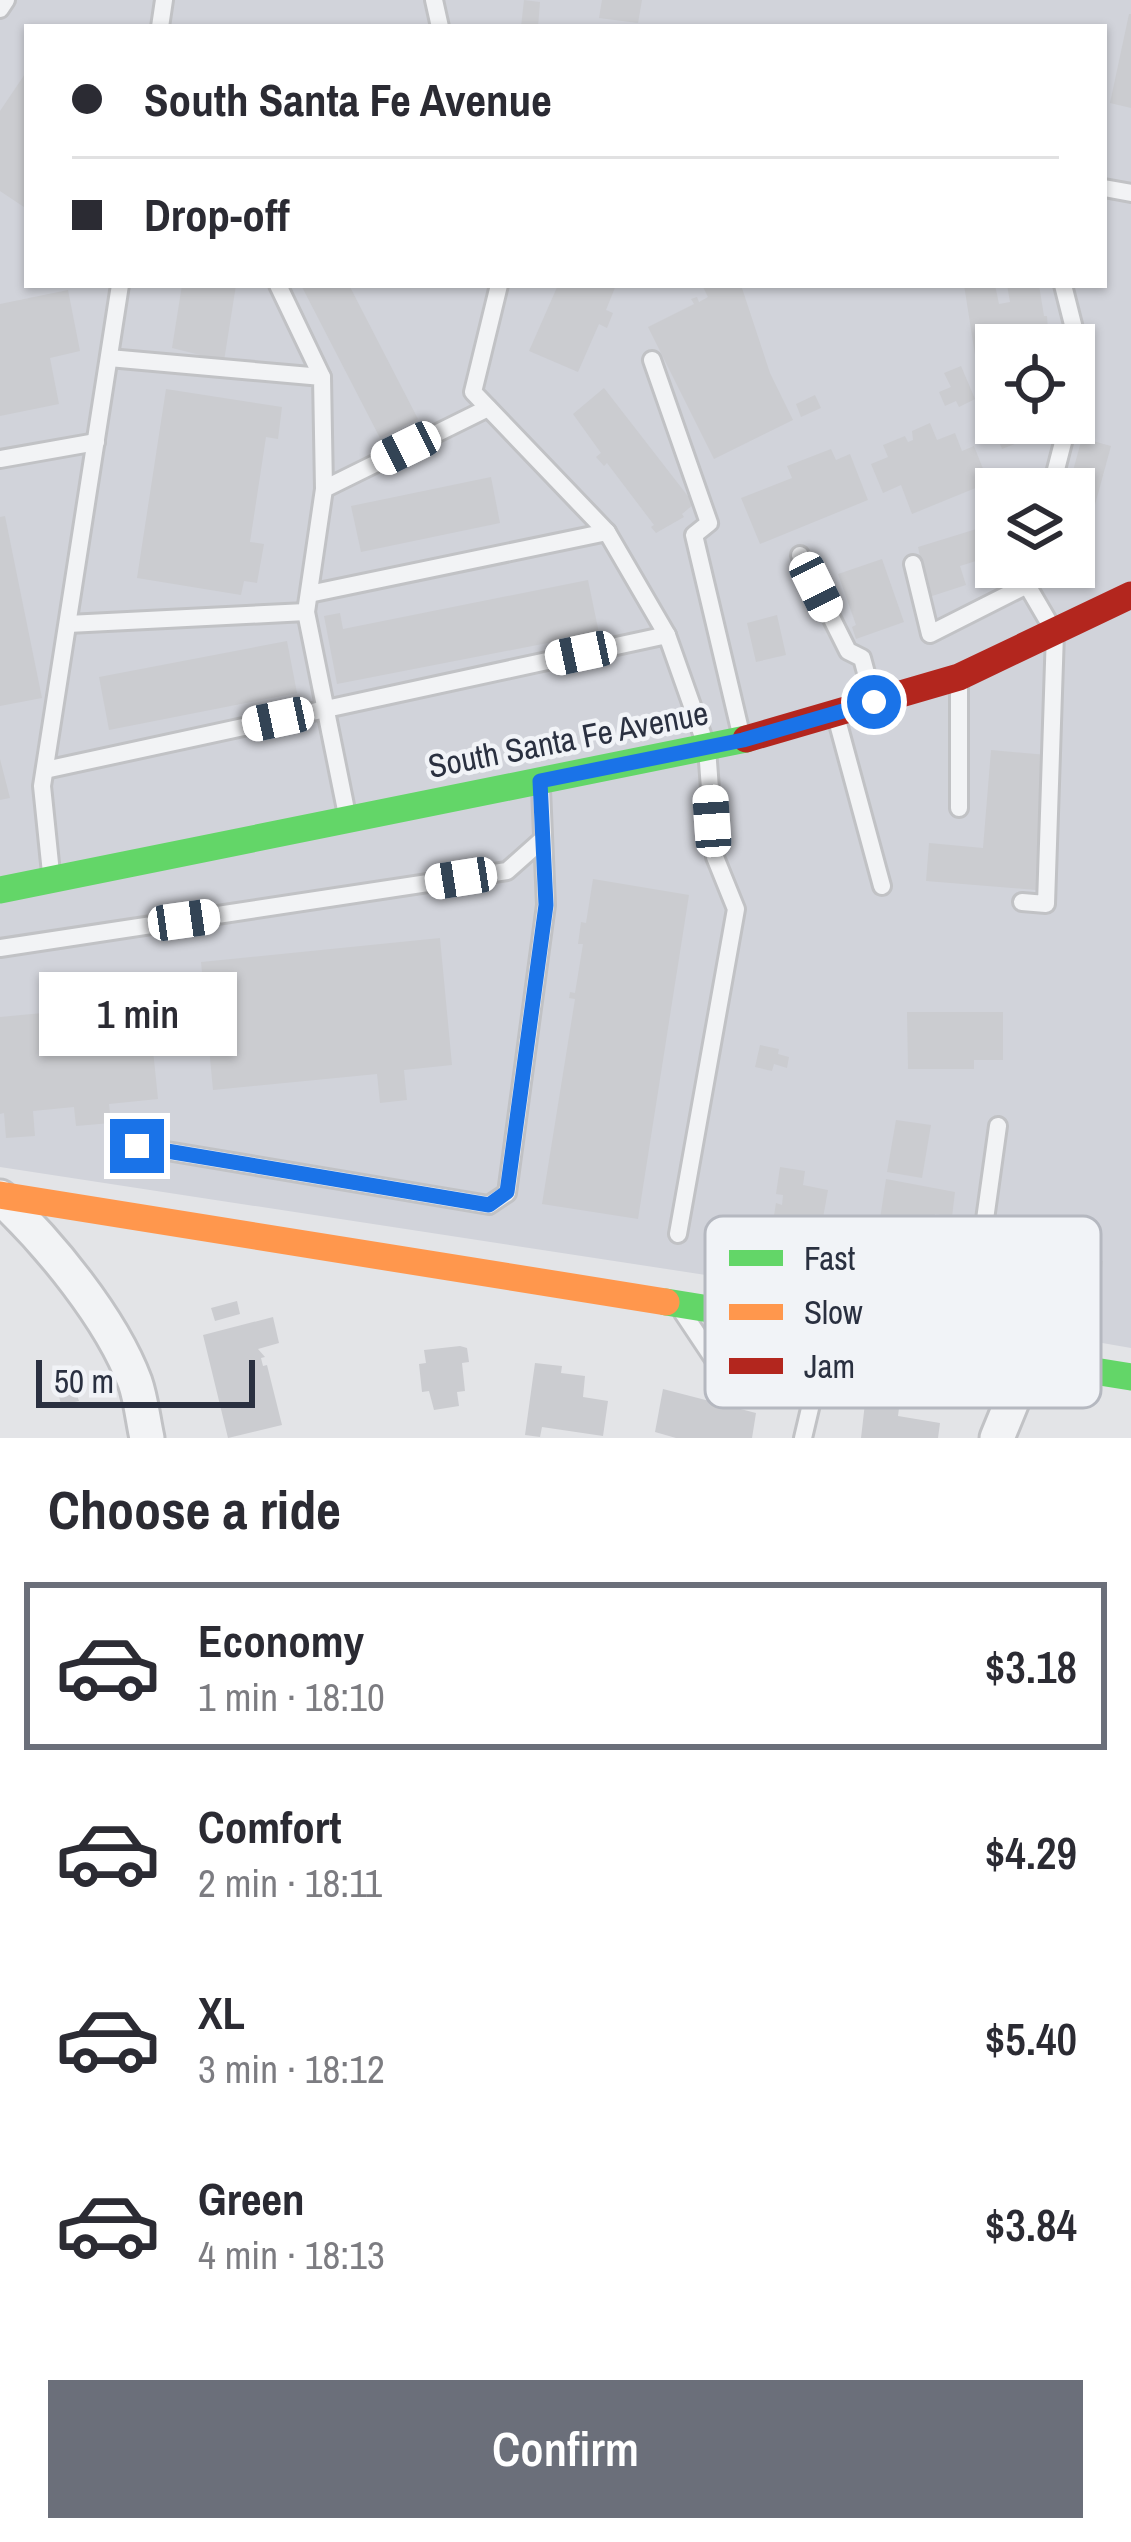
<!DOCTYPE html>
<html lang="en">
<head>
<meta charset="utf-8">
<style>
	:root { --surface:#fff; --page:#f7f7f7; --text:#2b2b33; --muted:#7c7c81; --line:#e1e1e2; --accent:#6b6f7a }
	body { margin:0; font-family:"Archivo Narrow",sans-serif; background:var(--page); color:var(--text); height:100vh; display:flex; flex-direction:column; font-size:45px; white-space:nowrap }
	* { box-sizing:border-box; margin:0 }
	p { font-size:39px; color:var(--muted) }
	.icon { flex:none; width:66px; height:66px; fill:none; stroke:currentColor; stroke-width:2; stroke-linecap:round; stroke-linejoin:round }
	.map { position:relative; height:1438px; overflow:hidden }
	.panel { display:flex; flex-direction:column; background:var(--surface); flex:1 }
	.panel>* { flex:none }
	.top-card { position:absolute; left:24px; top:24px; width:1083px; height:264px; border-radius:0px; box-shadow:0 3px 9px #0004; display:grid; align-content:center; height:264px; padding:0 48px; background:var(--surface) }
	.controls { position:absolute; left:975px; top:324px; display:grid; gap:24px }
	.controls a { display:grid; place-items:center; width:120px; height:120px; border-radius:0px; background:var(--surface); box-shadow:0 3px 9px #0004; font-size:60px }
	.scale { position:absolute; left:36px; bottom:30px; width:219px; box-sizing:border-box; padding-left:12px; border:6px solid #2a3040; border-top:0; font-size:33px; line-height:42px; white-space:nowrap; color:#2a3040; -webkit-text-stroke:9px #f1f3f7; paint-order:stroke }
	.end { position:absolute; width:54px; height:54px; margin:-27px; border:15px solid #1a73e8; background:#fff; box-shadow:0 0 0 6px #fff }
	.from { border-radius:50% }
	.bubble { position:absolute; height:84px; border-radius:0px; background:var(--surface); box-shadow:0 3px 9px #0004; font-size:39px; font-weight:600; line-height:84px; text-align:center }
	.car { position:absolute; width:36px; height:72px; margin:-36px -18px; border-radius:15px; box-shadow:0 0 9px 3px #0007; background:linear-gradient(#fff 24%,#345 0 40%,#fff 0 76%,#345 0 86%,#fff 0) }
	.top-card b { display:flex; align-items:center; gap:42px; height:114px; font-size:45px }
	.top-card b+b { border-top:3px solid var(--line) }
	.top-card i { width:30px; height:30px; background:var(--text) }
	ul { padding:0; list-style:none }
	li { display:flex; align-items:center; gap:36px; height:168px; margin:0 24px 18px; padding:0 24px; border:6px solid transparent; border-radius:0px }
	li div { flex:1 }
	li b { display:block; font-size:45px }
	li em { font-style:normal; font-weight:600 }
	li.on { border-color:var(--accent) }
	li>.icon { width:108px; height:108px; stroke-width:1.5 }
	h2 { padding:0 48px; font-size:54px; line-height:144px }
	.action { display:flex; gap:24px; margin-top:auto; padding:24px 48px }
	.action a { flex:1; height:138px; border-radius:0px; background:var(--accent); color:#fff; font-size:48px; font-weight:600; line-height:138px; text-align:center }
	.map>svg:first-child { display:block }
	.built { fill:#d1d3da; fill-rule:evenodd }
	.building { fill:#cbccd0 }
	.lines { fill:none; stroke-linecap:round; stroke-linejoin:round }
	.lane-casing { stroke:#c1c2c5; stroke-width:22 }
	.street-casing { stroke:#c1c2c5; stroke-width:39 }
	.lane { stroke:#f2f3f5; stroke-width:16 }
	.street { stroke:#f2f3f5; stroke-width:33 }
	.fast { stroke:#63d668; stroke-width:27 }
	.slow { stroke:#ff974d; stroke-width:27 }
	.jam { stroke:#b3261e; stroke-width:27 }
	.route { stroke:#1a73e8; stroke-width:15 }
	.labels { text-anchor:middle; stroke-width:9; stroke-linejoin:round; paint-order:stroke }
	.street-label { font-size:33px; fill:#2a3040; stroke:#f1f3f7 }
	.key { fill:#f1f3f7; stroke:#b5b8c0; stroke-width:3 }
	.key-label { font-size:33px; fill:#2a3040 }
</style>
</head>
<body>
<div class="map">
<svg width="1131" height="1438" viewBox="0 0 1131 1438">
	<rect width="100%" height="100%" fill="#e3e4e7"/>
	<path class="built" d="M 0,0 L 1131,0 L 1131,1348 L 745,1281 L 0,1167 ZM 27,27 L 1104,27 L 1104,285 L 27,285 ZM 996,345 L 1074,345 L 1074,423 L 996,423 ZM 996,489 L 1074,489 L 1074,567 L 996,567 Z"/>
	<g class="building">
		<polygon points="524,0 540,2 538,27 521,27"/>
		<polygon points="602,0 642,0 638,23 599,18"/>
		<polygon points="1129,14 1131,14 1131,108 1110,103"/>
		<polygon points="27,71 27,209 0,191 0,111"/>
		<polygon points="182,285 236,285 224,361 172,348"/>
		<polygon points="301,285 349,285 418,419 380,438"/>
		<polygon points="558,285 616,285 606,310 613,313 607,328 599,324 578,372 529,351"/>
		<polygon points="702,285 741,285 770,373 793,420 714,459 648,327 694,304 691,299 697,297 699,302 708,297"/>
		<polygon points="964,285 995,285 999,304 1010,302 1007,285 1039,285 1044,316 1047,316 1049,345 1017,345 1015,330 1002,332 1005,345 996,345 996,391 981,393"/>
		<polygon points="68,290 80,351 50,358 59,404 0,416 0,304"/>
		<polygon points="961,366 975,399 959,407 956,401 945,406 939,392 951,387 944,373"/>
		<polygon points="604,388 694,504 682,514 684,517 656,533 651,527 654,525 607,463 604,466 596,457 601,453 573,414"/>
		<polygon points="166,389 282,407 278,439 266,437 250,542 264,544 257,583 244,581 241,595 137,578"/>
		<polygon points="815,395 821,408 801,417 796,404"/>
		<polygon points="996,418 996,423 1051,423 1054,429 1002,449 990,420"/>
		<polygon points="930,423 937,440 955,433 962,451 974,446 989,484 1004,478 1008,489 996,489 996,501 985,505 978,487 912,514 901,485 883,493 871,464 888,457 883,445 905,436 908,442 913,440 912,431"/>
		<polygon points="1082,438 1111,446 1086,538 1074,534 1074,489 1068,489"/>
		<polygon points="831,449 836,460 850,454 868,500 760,544 741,498 792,478 787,466"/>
		<polygon points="491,477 500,523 361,552 351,506"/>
		<polygon points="5,516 42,698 0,706 0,517"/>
		<polygon points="983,527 992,556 960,566 966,585 929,597 918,547"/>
		<polygon points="882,559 904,622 856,639 852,627 856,625 838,574"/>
		<polygon points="588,580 599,633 337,684 324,616 340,613 343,629"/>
		<polygon points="777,615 786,655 756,662 747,623"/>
		<polygon points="287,641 297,693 109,730 99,677"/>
		<polygon points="991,750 1047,755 1036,890 926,881 929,843 983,848"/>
		<polygon points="0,759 10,798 0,800"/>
		<polygon points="593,879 689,895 638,1219 542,1204 575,999 569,998 570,992 575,993 583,944 578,944 581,922 586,923"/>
		<polygon points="440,938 452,1065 404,1070 407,1100 380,1103 377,1074 213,1090 201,962"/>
		<polygon points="149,1003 153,1037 157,1037 158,1049 153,1050 158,1099 109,1104 111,1123 76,1126 74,1107 33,1111 35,1136 6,1138 4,1113 0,1114 0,1017"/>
		<polygon points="907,1012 1003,1012 1003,1060 974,1060 974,1069 908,1069"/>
		<polygon points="760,1045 779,1049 778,1054 789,1057 787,1068 774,1064 772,1071 755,1067"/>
		<polygon points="896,1120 931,1125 922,1178 887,1172"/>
		<polygon points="780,1167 805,1171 803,1185 828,1190 814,1268 767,1260 776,1203 782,1205 783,1195 776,1194"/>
		<polygon points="886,1179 955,1192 952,1217 935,1214 932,1234 947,1236 943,1266 910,1261 911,1252 876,1246"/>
		<polygon points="1010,1249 1103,1261 1098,1299 1073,1296 1072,1300 1004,1292"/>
		<polygon points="237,1301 240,1314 215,1321 211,1308"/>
		<polygon points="273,1317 279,1343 258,1349 265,1357 261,1358 263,1366 267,1365 282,1425 228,1438 203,1335"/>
		<polygon points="460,1346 467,1348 469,1362 462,1363 465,1391 457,1392 459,1406 434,1410 429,1391 422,1392 419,1364 426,1363 424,1350"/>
		<polygon points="535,1363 562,1366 561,1373 585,1376 583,1397 608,1401 603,1436 542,1427 540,1437 525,1435"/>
		<polygon points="71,1379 79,1401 61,1405 56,1382"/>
		<polygon points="663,1389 756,1413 752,1438 676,1438 655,1432"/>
		<polygon points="865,1403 899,1408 898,1416 940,1423 938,1438 861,1438"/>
	</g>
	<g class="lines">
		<g class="lane-casing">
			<g id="lane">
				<polyline points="434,0 440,27"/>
				<polyline points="0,9 6,0"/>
				<polyline points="160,27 164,0"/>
				<polyline points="1104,188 1131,193"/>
				<polyline points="278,285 322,377"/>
				<polyline points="499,285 473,392 607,532 667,635"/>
				<polyline points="1063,285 1083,364 1074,399"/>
				<polyline points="109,358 322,377 324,489"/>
				<polyline points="652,360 709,523 694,535 741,734"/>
				<polyline points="0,459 96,442"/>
				<polyline points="1051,489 1068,423"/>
				<polyline points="800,555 848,651 862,658 872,695"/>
				<polyline points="913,564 930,634 1027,585 1055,633 1046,904 1022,902"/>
				<polyline points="1027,585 1031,567"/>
				<polyline points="309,594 607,532"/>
				<polyline points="68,624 306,612"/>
				<polyline points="959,684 959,808"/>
				<polyline points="837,720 882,886"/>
				<polyline points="45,770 667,635 707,748 715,857 736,909 678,1234"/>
				<polyline points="347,815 306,612 324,489 488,408"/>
				<polyline points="51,873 42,786 120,285"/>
				<polyline points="0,948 507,871 543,839"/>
				<polyline points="137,1146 489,1205 507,1193 546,905 541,789"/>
				<polyline points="683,1313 725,1376 748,1395 760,1322"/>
				<polyline points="967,1349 998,1126"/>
				<polyline points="803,1438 829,1328"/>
			</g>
		</g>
		<g class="street-casing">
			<g id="street">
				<path d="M 0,1197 C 49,1243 111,1318 135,1382 C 141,1399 143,1420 147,1438"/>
				<polyline points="997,1438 1029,1360"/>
			</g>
		</g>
		<use href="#lane" class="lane"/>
		<use href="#street" class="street"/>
		<g class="fast">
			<polyline points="0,890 746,739"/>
			<polyline points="666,1302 1131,1377"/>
		</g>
		<polyline class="slow" points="0,1195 666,1302"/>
		<polyline class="jam" points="746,739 959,677 1131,595"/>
	</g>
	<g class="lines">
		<polyline class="route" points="137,1146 489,1205 507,1192 546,905 540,781 743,740 874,702"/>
	</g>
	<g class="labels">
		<g class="street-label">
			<text transform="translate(568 739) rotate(-11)" y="12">South Santa Fe Avenue</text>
		</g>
	</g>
	<rect x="705" y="1216" width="396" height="192" rx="18" class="key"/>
	<rect x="729" y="1250" width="54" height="16" fill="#63d668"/>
	<rect x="729" y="1304" width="54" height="16" fill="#ff974d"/>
	<rect x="729" y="1358" width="54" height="16" fill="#b3261e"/>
	<g class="key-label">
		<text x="804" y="1270">Fast</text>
		<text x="804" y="1324">Slow</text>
		<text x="804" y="1378">Jam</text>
	</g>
</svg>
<div class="controls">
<a><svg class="icon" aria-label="locate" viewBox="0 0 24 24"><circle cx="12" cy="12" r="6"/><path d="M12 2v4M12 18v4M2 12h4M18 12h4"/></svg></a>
<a><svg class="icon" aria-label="layers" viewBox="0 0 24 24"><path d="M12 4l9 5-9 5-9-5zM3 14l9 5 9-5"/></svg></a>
</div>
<div class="scale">50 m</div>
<i class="end from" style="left:874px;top:702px"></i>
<i class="end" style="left:137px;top:1146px"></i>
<div class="bubble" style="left:39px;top:972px;width:198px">1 min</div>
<i class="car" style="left:406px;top:448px;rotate:244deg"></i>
<i class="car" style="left:816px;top:587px;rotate:154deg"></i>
<i class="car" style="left:581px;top:653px;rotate:258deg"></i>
<i class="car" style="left:278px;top:719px;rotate:258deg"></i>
<i class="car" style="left:712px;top:821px;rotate:356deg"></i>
<i class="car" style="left:461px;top:878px;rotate:261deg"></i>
<i class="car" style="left:184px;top:920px;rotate:82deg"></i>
<div class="top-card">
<b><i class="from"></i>South Santa Fe Avenue</b>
<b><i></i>Drop-off</b>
</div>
</div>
<section class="panel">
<h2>Choose a ride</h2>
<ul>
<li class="on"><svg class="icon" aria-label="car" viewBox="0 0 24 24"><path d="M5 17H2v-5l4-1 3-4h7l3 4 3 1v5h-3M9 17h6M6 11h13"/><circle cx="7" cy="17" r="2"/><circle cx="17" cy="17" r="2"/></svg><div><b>Economy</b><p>1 min · 18:10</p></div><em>$3.18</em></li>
<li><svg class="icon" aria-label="car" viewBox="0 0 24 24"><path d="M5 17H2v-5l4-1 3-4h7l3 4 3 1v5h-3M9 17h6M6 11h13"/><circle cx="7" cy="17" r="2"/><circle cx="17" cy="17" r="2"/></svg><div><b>Comfort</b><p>2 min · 18:11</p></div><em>$4.29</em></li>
<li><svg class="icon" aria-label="car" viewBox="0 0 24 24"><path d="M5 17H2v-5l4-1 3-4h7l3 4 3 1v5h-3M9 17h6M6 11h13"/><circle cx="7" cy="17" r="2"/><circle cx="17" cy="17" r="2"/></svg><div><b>XL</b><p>3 min · 18:12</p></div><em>$5.40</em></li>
<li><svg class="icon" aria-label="car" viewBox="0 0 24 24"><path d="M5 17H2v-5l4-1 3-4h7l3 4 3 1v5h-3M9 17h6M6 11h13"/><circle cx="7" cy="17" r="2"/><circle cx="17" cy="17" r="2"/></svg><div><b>Green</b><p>4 min · 18:13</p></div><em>$3.84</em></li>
</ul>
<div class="action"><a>Confirm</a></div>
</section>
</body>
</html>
